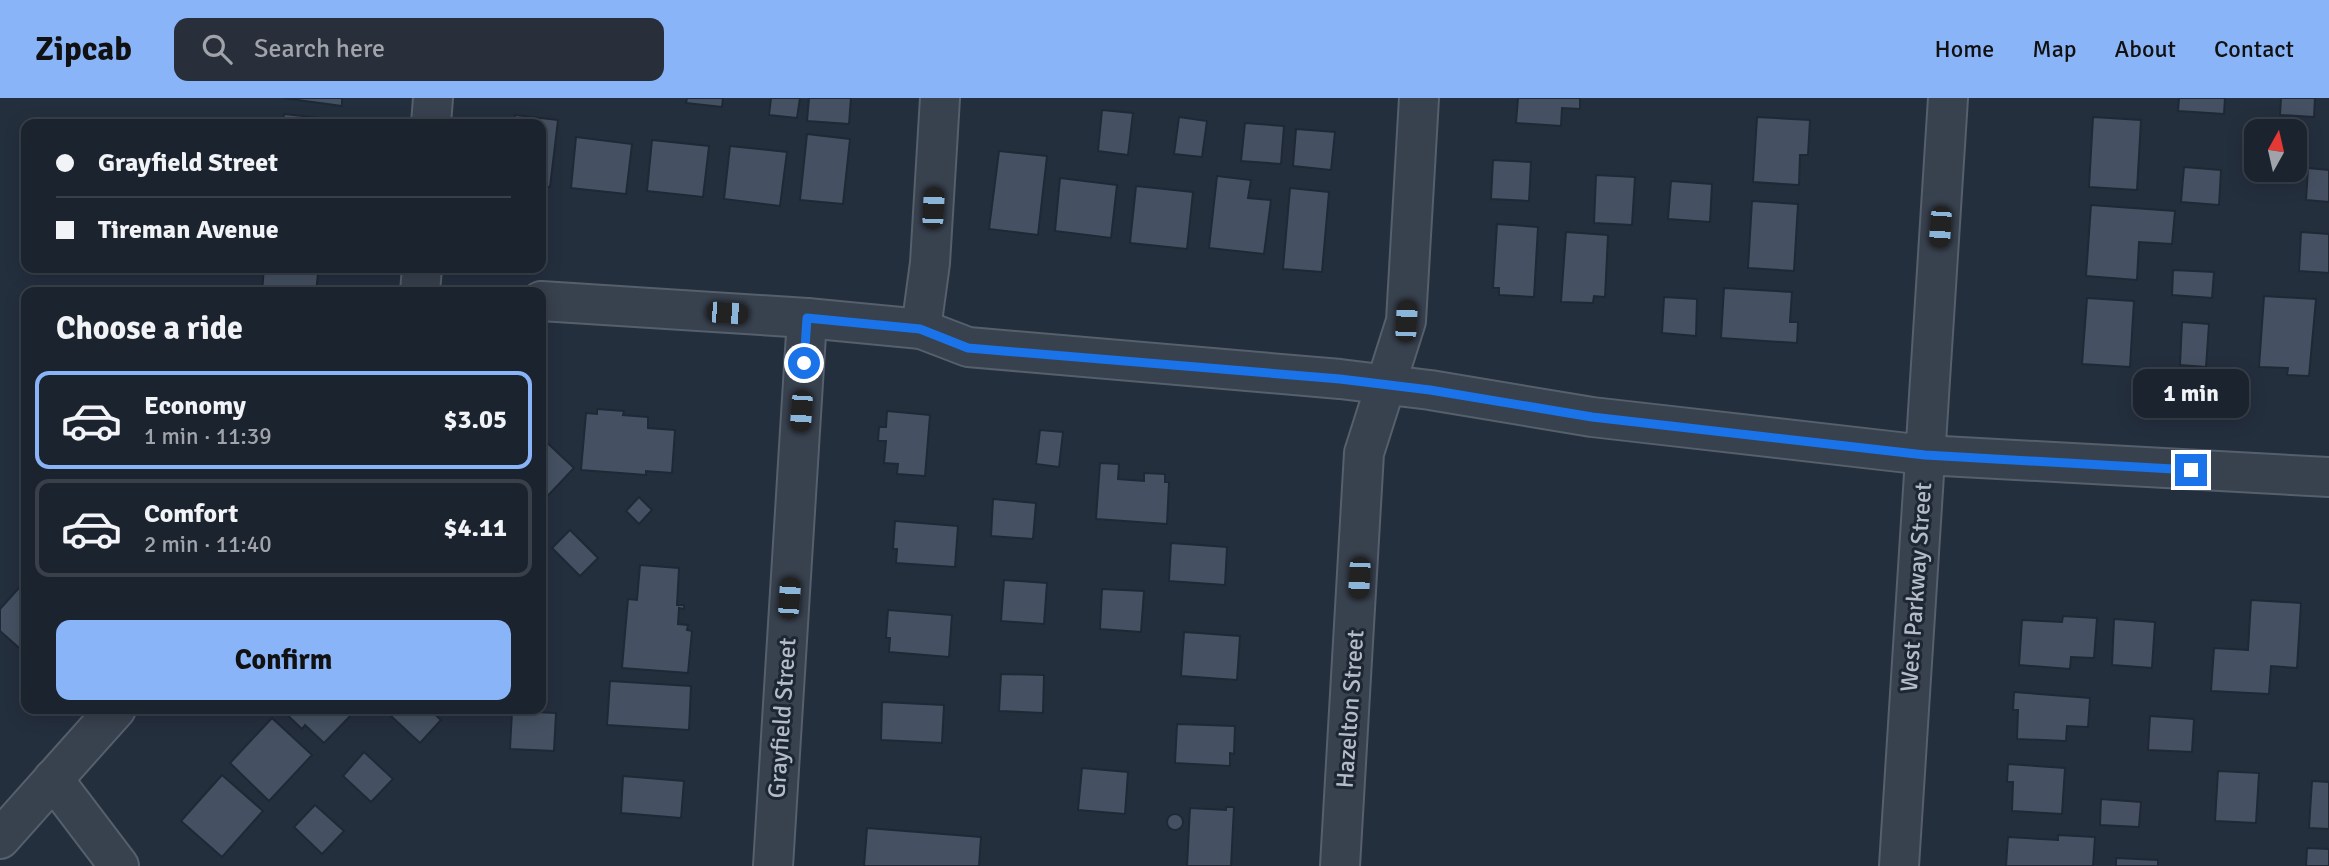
<!DOCTYPE html>
<html lang="en">
<head>
<meta charset="utf-8">
<style>
	:root { --surface:#1b232e; --page:#282f3a; --text:#f1f3f6; --muted:#a0a4aa; --line:#39404a; --accent:#8ab4f8 }
	body { margin:0; font-family:Signika,sans-serif; background:var(--page); color:var(--text); height:100vh; display:flex; flex-direction:column; font-size:26px; white-space:nowrap }
	* { box-sizing:border-box; margin:0 }
	p { font-size:23px; color:var(--muted) }
	.icon { flex:none; width:38px; height:38px; fill:none; stroke:currentColor; stroke-width:2; stroke-linecap:round; stroke-linejoin:round }
	.map { position:relative; flex:1; overflow:hidden }
	.details { position:absolute; left:21px; top:189px; width:525px; height:427px; display:flex; flex-direction:column; background:var(--surface); border-radius:14px; box-shadow:0 4px 18px #0003,0 0 0 2px var(--line) }
	.details>* { flex:none }
	.top-card { position:absolute; left:21px; top:21px; width:525px; height:154px; border-radius:14px; box-shadow:0 4px 18px #0003,0 0 0 2px var(--line); display:grid; align-content:center; height:154px; padding:0 35px; background:var(--surface) }
	.needle { width:46px; rotate:8deg }
	.buttons { position:absolute; left:2244px; top:21px; display:grid; gap:14px }
	.buttons a { display:grid; place-items:center; width:63px; height:63px; border-radius:14px; background:var(--surface); box-shadow:0 4px 18px #0003,0 0 0 2px var(--line); font-size:35px }
	.end { position:absolute; width:32px; height:32px; margin:-16px; border:9px solid #1a73e8; background:#fff; box-shadow:0 0 0 4px #fff }
	.from { border-radius:50% }
	.bubble { position:absolute; height:49px; border-radius:14px; background:var(--surface); box-shadow:0 4px 18px #0003,0 0 0 2px var(--line); font-size:23px; font-weight:700; line-height:49px; text-align:center }
	.car { position:absolute; width:21px; height:42px; margin:-21px -10px; border-radius:9px; box-shadow:0 0 5px 2px #0007; background:linear-gradient(#222 24%,#8ab4d8 0 40%,#222 0 76%,#8ab4d8 0 86%,#222 0) }
	.top-card b { display:flex; align-items:center; gap:24px; height:66px; font-size:26px }
	.top-card b+b { border-top:2px solid var(--line) }
	.top-card i { width:18px; height:18px; background:var(--text) }
	ul { padding:0; list-style:none }
	li { display:flex; align-items:center; gap:21px; height:98px; margin:0 14px 10px; padding:0 21px; border:4px solid var(--line); border-radius:14px }
	li div { flex:1 }
	li b { display:block; font-size:26px }
	li em { font-style:normal; font-weight:700 }
	li.selected { border-color:var(--accent) }
	li>.icon { width:63px; height:63px; stroke-width:1.5 }
	h2 { padding:0 35px; font-size:32px; line-height:84px }
	.primary-button { display:flex; gap:14px; margin-top:auto; padding:14px 35px }
	.primary-button a { flex:1; height:80px; border-radius:14px; background:var(--accent); color:#111; font-size:28px; font-weight:700; line-height:80px; text-align:center }
	header { display:flex; align-items:center; gap:42px; box-sizing:border-box; height:98px; padding:0 35px; background:var(--accent); color:#111 }
	header strong { font-size:33px }
	nav { display:flex; gap:38px; margin-inline-start:auto; font-size:24px }
	.search { width:490px; height:63px; background:var(--page); display:flex; align-items:center; gap:18px; box-sizing:border-box; padding:0 24px; border-radius:14px; color:var(--muted); font-size:26px }
	.map>svg:first-child { display:block }
	.building { fill:#455162; stroke:#1f2835; stroke-width:2 }
	.lines { fill:none; stroke-linecap:round; stroke-linejoin:round }
	.street-casing { stroke:#565f6c; stroke-width:42 }
	.street { stroke:#38414e; stroke-width:38 }
	.route { stroke:#1a73e8; stroke-width:9 }
	.labels { text-anchor:middle; stroke-width:6; stroke-linejoin:round; paint-order:stroke }
	.street-label { font-size:24px; fill:#b4bcc9; stroke:#1d2633 }
</style>
</head>
<body>
<header>
<strong>Zipcab</strong>
<div class="search"><svg class="icon" aria-label="search" viewBox="0 0 24 24"><circle cx="10" cy="10" r="6"/><path d="M15 15l6 6"/></svg>Search here</div>
<nav><a>Home</a><a>Map</a><a>About</a><a>Contact</a></nav>
</header>
<div class="map">
<svg width="2329" height="768" viewBox="0 0 2329 768">
	<rect width="100%" height="100%" fill="#242f3e"/>
	<g class="building">
		<polygon points="283,0 342,0 342,8"/>
		<polygon points="687,0 723,0 722,9 686,5"/>
		<polygon points="771,0 800,0 797,20 769,17"/>
		<polygon points="809,0 851,0 849,26 807,23"/>
		<polygon points="1518,0 1580,0 1580,11 1562,10 1561,28 1516,25"/>
		<polygon points="2179,0 2225,0 2224,16 2178,13"/>
		<polygon points="2281,0 2315,0 2314,19 2280,17"/>
		<polygon points="1102,12 1133,15 1128,57 1098,53"/>
		<polygon points="284,16 340,22 339,26 283,26"/>
		<polygon points="515,17 558,22 550,89 541,88 541,26 514,26"/>
		<polygon points="1179,19 1207,23 1202,59 1174,56"/>
		<polygon points="1757,19 1810,22 1808,57 1800,57 1799,87 1753,84"/>
		<polygon points="2093,19 2141,22 2137,92 2089,89"/>
		<polygon points="1245,25 1284,28 1281,66 1241,63"/>
		<polygon points="1296,31 1335,34 1331,72 1293,68"/>
		<polygon points="807,36 850,41 843,106 800,102"/>
		<polygon points="576,39 632,46 626,96 571,90"/>
		<polygon points="652,42 709,48 703,99 647,93"/>
		<polygon points="730,48 787,54 780,108 724,101"/>
		<polygon points="999,53 1047,58 1038,137 989,131"/>
		<polygon points="1493,62 1531,64 1529,103 1491,101"/>
		<polygon points="2184,69 2221,72 2219,107 2181,104"/>
		<polygon points="2308,70 2329,72 2329,104 2306,102"/>
		<polygon points="1596,77 1635,79 1632,127 1594,125"/>
		<polygon points="1217,78 1251,82 1248,100 1271,102 1264,156 1209,150"/>
		<polygon points="1060,80 1117,87 1111,140 1055,133"/>
		<polygon points="1671,83 1712,86 1710,124 1668,121"/>
		<polygon points="1136,88 1193,94 1187,151 1130,145"/>
		<polygon points="1290,90 1329,94 1322,174 1283,171"/>
		<polygon points="1752,103 1798,106 1794,173 1748,170"/>
		<polygon points="2091,107 2175,113 2172,146 2139,144 2137,182 2086,178"/>
		<polygon points="1497,126 1538,129 1534,199 1499,197 1499,190 1493,190"/>
		<polygon points="1566,134 1608,137 1605,199 1594,198 1593,205 1561,204"/>
		<polygon points="2301,134 2329,136 2329,175 2299,173"/>
		<polygon points="264,170 318,176 316,194 262,194"/>
		<polygon points="2173,172 2214,174 2212,200 2172,197"/>
		<polygon points="1724,190 1792,194 1790,224 1798,224 1797,245 1721,240"/>
		<polygon points="2264,198 2316,201 2309,278 2287,277 2288,270 2259,269"/>
		<polygon points="1664,199 1697,201 1696,238 1662,235"/>
		<polygon points="2087,200 2134,203 2130,269 2082,266"/>
		<polygon points="2182,224 2209,226 2206,269 2180,267"/>
		<polygon points="597,311 624,313 623,317 648,319 648,330 675,332 672,375 646,373 646,377 581,372 586,315 597,316"/>
		<polygon points="887,313 930,317 925,378 897,376 898,366 884,365 886,343 878,343 879,329 886,329"/>
		<polygon points="1040,332 1063,334 1059,369 1036,366"/>
		<polygon points="541,339 574,370 541,405"/>
		<polygon points="1100,365 1119,366 1118,381 1144,383 1144,375 1165,376 1165,384 1169,384 1167,426 1096,421"/>
		<polygon points="639,399 652,412 639,426 626,413"/>
		<polygon points="993,401 1036,405 1033,441 991,438"/>
		<polygon points="895,423 958,428 955,469 896,465 897,451 893,451"/>
		<polygon points="570,432 598,460 580,478 552,450"/>
		<polygon points="1171,445 1227,449 1225,487 1169,483"/>
		<polygon points="640,467 679,470 677,507 684,507 684,511 679,510 678,526 688,527 687,532 692,533 688,575 622,570 628,501 637,502"/>
		<polygon points="26,482 26,556 0,533 0,511"/>
		<polygon points="1004,482 1047,485 1044,526 1001,523"/>
		<polygon points="1102,491 1144,493 1141,534 1100,531"/>
		<polygon points="2251,502 2301,505 2297,570 2271,568 2269,596 2211,593 2214,550 2248,552"/>
		<polygon points="888,512 952,517 949,559 889,554 890,540 886,540"/>
		<polygon points="2063,518 2097,520 2094,560 2071,559 2070,571 2019,567 2022,522 2062,524"/>
		<polygon points="2114,521 2155,524 2152,570 2112,567"/>
		<polygon points="1184,534 1240,538 1237,582 1181,578"/>
		<polygon points="1001,576 1044,577 1043,615 999,613"/>
		<polygon points="610,583 691,588 689,632 607,627"/>
		<polygon points="2014,594 2090,600 2088,629 2067,628 2066,643 2017,641 2018,612 2013,612"/>
		<polygon points="882,604 944,607 942,645 881,642"/>
		<polygon points="281,611 357,611 324,645 305,627 302,631"/>
		<polygon points="398,611 429,611 441,622 420,645 391,618"/>
		<polygon points="512,613 556,615 554,653 510,651"/>
		<polygon points="2150,618 2194,621 2192,654 2148,652"/>
		<polygon points="272,620 312,657 269,703 230,665"/>
		<polygon points="1177,626 1235,628 1234,656 1230,655 1230,668 1175,665"/>
		<polygon points="364,654 393,681 371,704 343,678"/>
		<polygon points="2008,666 2065,670 2062,716 2012,713 2013,684 2007,684"/>
		<polygon points="1082,670 1128,674 1125,716 1078,712"/>
		<polygon points="2218,673 2259,675 2256,725 2215,723"/>
		<polygon points="222,677 263,713 222,759 181,723"/>
		<polygon points="623,678 684,683 681,720 621,715"/>
		<polygon points="2312,683 2329,684 2329,731 2309,730"/>
		<polygon points="2101,701 2141,704 2139,729 2100,727"/>
		<polygon points="315,707 344,733 322,756 294,729"/>
		<polygon points="1226,709 1234,709 1231,768 1187,768 1190,710 1226,712"/>
		<circle cx="1175" cy="724" r="8"/>
		<polygon points="867,730 981,739 979,768 864,768"/>
		<polygon points="2058,737 2095,739 2093,768 2006,768 2008,739 2058,742"/>
		<polygon points="2307,750 2329,751 2329,768 2306,768"/>
		<polygon points="2116,760 2158,762 2158,768 2116,768"/>
	</g>
	<g class="lines">
		<g class="street-casing">
			<g id="street">
				<polyline points="431,26 433,0"/>
				<polyline points="420,194 422,170"/>
				<polyline points="541,203 807,220 921,231 968,249 1340,281 1430,292 1592,319 1925,357 2329,379"/>
				<polyline points="921,231 930,165 940,0"/>
				<polyline points="53,681 119,768"/>
				<polyline points="0,741 116,611"/>
				<polyline points="773,768 807,220"/>
				<polyline points="1340,768 1364,355 1406,223 1419,0"/>
				<polyline points="1899,768 1948,0"/>
			</g>
		</g>
		<use href="#street" class="street"/>
	</g>
	<g class="lines">
		<polyline class="route" points="804,265 807,220 920,231 968,250 1340,281 1430,292 1592,319 1925,357 2191,372"/>
	</g>
	<g class="labels">
		<g class="street-label">
			<text transform="translate(1916 489) rotate(-86)" y="8">West Parkway Street</text>
			<text transform="translate(1350 611) rotate(-86)" y="8">Hazelton Street</text>
			<text transform="translate(782 620) rotate(-86)" y="8">Grayfield Street</text>
		</g>
	</g>
</svg>
<div class="buttons">
<a><svg class="needle" viewBox="-14 -14 28 28"><path d="M0-13l5 13h-10z" fill="#e53935"/><path d="M0 13l5-13h-10z" fill="#a0a4aa"/></svg></a>
</div>
<i class="end from" style="left:804px;top:265px"></i>
<i class="end" style="left:2191px;top:372px"></i>
<div class="bubble" style="left:2133px;top:271px;width:116px">1 min</div>
<i class="car" style="left:933px;top:110px;rotate:3deg"></i>
<i class="car" style="left:1940px;top:129px;rotate:184deg"></i>
<i class="car" style="left:727px;top:215px;rotate:94deg"></i>
<i class="car" style="left:1406px;top:223px;rotate:3deg"></i>
<i class="car" style="left:801px;top:313px;rotate:184deg"></i>
<i class="car" style="left:1359px;top:480px;rotate:183deg"></i>
<i class="car" style="left:789px;top:500px;rotate:4deg"></i>
<div class="top-card">
<b><i class="from"></i>Grayfield Street</b>
<b><i></i>Tireman Avenue</b>
</div>
<section class="details">
<h2>Choose a ride</h2>
<ul>
<li class="selected"><svg class="icon" aria-label="car" viewBox="0 0 24 24"><path d="M5 17H2v-5l4-1 3-4h7l3 4 3 1v5h-3M9 17h6M6 11h13"/><circle cx="7" cy="17" r="2"/><circle cx="17" cy="17" r="2"/></svg><div><b>Economy</b><p>1 min · 11:39</p></div><em>$3.05</em></li>
<li><svg class="icon" aria-label="car" viewBox="0 0 24 24"><path d="M5 17H2v-5l4-1 3-4h7l3 4 3 1v5h-3M9 17h6M6 11h13"/><circle cx="7" cy="17" r="2"/><circle cx="17" cy="17" r="2"/></svg><div><b>Comfort</b><p>2 min · 11:40</p></div><em>$4.11</em></li>
</ul>
<div class="primary-button"><a>Confirm</a></div>
</section>
</div>
</body>
</html>
